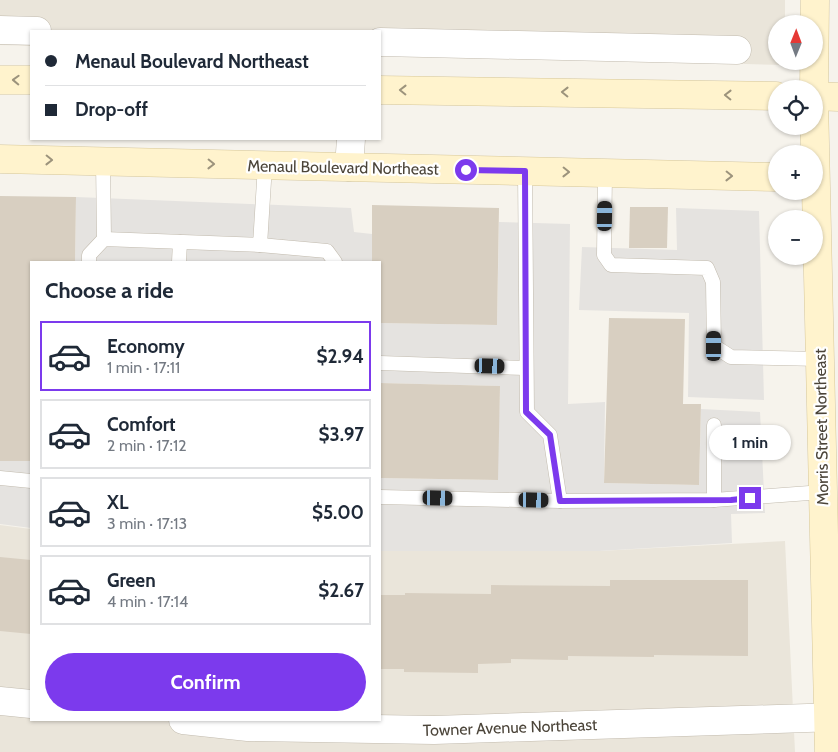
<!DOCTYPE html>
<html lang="en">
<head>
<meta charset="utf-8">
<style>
	:root { --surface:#fff; --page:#f6f6f7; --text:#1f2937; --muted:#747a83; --line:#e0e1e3; --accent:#7c3aed }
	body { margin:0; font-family:Cabin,sans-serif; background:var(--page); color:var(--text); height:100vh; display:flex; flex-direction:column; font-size:19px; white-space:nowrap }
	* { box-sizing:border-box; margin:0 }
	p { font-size:16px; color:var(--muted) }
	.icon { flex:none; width:28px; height:28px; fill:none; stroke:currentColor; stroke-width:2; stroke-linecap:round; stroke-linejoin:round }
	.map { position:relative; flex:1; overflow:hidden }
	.details { position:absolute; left:30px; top:261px; width:351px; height:460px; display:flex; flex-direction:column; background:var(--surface); border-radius:0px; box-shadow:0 1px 4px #0004 }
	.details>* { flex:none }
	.guide { position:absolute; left:30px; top:30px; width:351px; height:110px; border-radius:0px; box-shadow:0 1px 4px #0004; display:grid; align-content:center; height:110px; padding:0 15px; background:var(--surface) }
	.needle { width:32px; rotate:1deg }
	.fabs { position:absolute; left:768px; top:15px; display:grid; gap:10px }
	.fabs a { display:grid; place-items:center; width:55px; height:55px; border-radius:50%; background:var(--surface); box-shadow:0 1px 4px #0004; font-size:25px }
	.end { position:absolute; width:22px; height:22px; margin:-11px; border:6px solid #7c3aed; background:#fff; box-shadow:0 0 0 2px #fff }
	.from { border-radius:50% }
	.bubble { position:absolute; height:35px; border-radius:18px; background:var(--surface); box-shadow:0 1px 4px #0004; font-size:16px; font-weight:800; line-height:35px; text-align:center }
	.car { position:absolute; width:15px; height:30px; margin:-15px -8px; border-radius:6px; box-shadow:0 0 4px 1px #0007; background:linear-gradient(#222 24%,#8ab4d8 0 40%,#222 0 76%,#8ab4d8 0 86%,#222 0) }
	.guide b { display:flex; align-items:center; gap:18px; height:48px; font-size:19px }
	.guide b+b { border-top:1px solid var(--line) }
	.guide i { width:12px; height:12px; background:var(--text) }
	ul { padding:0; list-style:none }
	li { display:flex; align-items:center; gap:15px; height:70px; margin:0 10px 8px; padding:0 5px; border:2px solid var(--line); border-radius:0px }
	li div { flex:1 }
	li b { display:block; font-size:19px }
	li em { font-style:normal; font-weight:800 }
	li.selected { border-color:var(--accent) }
	li>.icon { width:45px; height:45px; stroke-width:1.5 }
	h2 { padding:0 15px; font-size:22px; line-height:60px }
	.cta { display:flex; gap:10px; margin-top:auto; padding:10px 15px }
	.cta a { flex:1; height:58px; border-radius:30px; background:var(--accent); color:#fff; font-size:20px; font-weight:800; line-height:58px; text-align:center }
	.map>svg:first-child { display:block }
	.residential { fill:#eae5da }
	.parking { fill:#e5e3e0 }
	.building { fill:#d8cfc1 }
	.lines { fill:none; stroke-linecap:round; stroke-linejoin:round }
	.lane-casing { stroke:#c2bbae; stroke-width:15 }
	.street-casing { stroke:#c2bbae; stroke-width:29 }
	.secondary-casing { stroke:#d6c79b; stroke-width:29 }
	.lane { stroke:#fff; stroke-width:14 }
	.street { stroke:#fff; stroke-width:28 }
	.secondary { stroke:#fff3cd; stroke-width:28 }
	.oneway { stroke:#9c937c }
	.route { stroke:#7c3aed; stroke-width:6 }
	.labels { text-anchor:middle; stroke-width:4.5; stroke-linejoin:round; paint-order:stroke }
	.street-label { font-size:16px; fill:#4b4439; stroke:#fff }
</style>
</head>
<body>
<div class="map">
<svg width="838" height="752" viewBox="0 0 838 752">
	<rect width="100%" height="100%" fill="#f6f3ec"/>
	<g class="residential">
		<polygon points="0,0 785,0 785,24 776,24 776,61 784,61 784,65 380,54 380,31 31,31 31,46 0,45"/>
		<polygon points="0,525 31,529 31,720 380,720 380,551 599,551 785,541 795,752 0,752"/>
	</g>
	<g class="parking">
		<polygon points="76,197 351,208 354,232 372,234 372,262 75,262"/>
		<polygon points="676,208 759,211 764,400 688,397 689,313 579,310 582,247 677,250"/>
		<polygon points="499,222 570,224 568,404 605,402 604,483 699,485 701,409 760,412 765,513 731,514 732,543 599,551 380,551 380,478 497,480 500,386 380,383 380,323 497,325"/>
		<polygon points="0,461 31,461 31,528 0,524"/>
	</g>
	<g class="building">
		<polygon points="0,196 76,197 75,262 31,262 31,461 0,461"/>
		<polygon points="372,205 499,208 497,325 380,323 380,262 372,262"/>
		<polygon points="630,207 668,207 667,248 629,248"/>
		<polygon points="609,318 685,319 683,404 701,404 699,485 604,483"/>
		<polygon points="380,383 500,386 498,480 380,478"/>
		<polygon points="0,557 31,560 31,634 0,631"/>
		<polygon points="610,580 748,580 748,656 654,655 654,657 568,656 568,660 511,659 511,663 478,664 478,673 404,672 404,669 380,669 380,595 405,595 405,593 491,594 491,585 610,586"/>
	</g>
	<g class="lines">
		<g class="lane-casing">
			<g id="lane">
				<polyline points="103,161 104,239"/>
				<polyline points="525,171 527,412 550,435 560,501"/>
				<polyline points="605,173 604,255 611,265 707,268 713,282 714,346 731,357 820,359"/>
				<polyline points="260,245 327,251 335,262"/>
				<polyline points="89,262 89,255 104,239 260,245 265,165"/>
				<polyline points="179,262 180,242"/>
				<polyline points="380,363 526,368"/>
				<polyline points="714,425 714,500"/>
				<polyline points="0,478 31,481"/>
				<polyline points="380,497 560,501 714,500 823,492"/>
			</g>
		</g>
		<g class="street-casing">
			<g id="street">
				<polyline points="0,30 37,31"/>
				<polyline points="380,42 737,50"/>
				<polyline points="349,167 351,139"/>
				<polyline points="0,701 31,704"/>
				<polyline points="183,720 248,727 434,730 838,717"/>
			</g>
		</g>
		<g class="secondary-casing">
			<g id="secondary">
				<polyline points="0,80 31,80"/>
				<polyline points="814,89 815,0"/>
				<polyline points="380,90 776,96"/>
				<polyline points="814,96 838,97"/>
				<polyline points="814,101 829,752"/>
				<polyline points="0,159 776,177"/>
			</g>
		</g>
		<use href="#lane" class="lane"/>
		<use href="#street" class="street"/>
		<use href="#secondary" class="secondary"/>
	</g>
	<defs><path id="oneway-chevron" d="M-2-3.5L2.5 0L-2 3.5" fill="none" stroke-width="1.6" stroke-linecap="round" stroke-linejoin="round" transform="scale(1.25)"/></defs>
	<g class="oneway">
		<use href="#oneway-chevron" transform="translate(16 80) rotate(-178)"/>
		<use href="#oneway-chevron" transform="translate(403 90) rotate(-179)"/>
		<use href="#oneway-chevron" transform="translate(565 92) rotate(-179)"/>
		<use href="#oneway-chevron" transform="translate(728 95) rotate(-179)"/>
		<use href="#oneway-chevron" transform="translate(49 160) rotate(1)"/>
		<use href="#oneway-chevron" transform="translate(211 164) rotate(1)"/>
		<use href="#oneway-chevron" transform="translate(566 172) rotate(1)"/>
		<use href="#oneway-chevron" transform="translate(729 176) rotate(1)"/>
	</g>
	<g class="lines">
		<polyline class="route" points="466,170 525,171 526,412 550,435 560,501 731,500 750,498"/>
	</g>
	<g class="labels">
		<g class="street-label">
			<text transform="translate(343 167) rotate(1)" y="6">Menaul Boulevard Northeast</text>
			<text transform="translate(821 427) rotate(-91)" y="6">Morris Street Northeast</text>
			<text transform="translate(510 727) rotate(-2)" y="6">Towner Avenue Northeast</text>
		</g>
	</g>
</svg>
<div class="fabs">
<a><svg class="needle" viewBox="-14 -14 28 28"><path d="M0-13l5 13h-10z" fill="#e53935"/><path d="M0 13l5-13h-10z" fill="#747a83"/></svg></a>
<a><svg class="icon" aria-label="locate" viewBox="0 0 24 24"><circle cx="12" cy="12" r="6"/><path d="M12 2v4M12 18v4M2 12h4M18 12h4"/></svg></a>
<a>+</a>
<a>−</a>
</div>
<i class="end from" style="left:466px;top:170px"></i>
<i class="end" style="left:750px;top:498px"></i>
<div class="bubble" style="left:709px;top:425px;width:82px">1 min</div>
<i class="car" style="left:605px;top:216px;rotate:1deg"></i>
<i class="car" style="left:714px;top:346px;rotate:0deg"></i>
<i class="car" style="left:490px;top:366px;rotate:92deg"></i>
<i class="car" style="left:438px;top:498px;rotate:91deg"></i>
<i class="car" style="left:534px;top:500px;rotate:91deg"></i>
<div class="guide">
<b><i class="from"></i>Menaul Boulevard Northeast</b>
<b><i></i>Drop-off</b>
</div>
<section class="details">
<h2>Choose a ride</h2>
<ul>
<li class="selected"><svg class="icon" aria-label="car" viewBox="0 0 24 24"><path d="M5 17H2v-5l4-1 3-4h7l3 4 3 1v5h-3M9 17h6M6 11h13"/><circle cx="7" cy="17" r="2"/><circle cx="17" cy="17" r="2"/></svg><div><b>Economy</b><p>1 min · 17:11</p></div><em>$2.94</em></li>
<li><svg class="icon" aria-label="car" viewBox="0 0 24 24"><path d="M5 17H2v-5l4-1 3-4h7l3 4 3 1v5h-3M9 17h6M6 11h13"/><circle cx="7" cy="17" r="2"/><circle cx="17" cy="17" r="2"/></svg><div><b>Comfort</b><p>2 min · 17:12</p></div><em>$3.97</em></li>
<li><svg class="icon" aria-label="car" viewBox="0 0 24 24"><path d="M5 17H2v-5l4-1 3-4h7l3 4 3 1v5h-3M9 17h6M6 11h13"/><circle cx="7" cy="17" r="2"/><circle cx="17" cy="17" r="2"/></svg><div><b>XL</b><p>3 min · 17:13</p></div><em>$5.00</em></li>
<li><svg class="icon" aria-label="car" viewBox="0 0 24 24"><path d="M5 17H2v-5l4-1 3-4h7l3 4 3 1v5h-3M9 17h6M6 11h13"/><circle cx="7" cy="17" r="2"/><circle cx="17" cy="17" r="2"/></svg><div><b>Green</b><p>4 min · 17:14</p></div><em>$2.67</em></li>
</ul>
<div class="cta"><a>Confirm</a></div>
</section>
</div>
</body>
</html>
